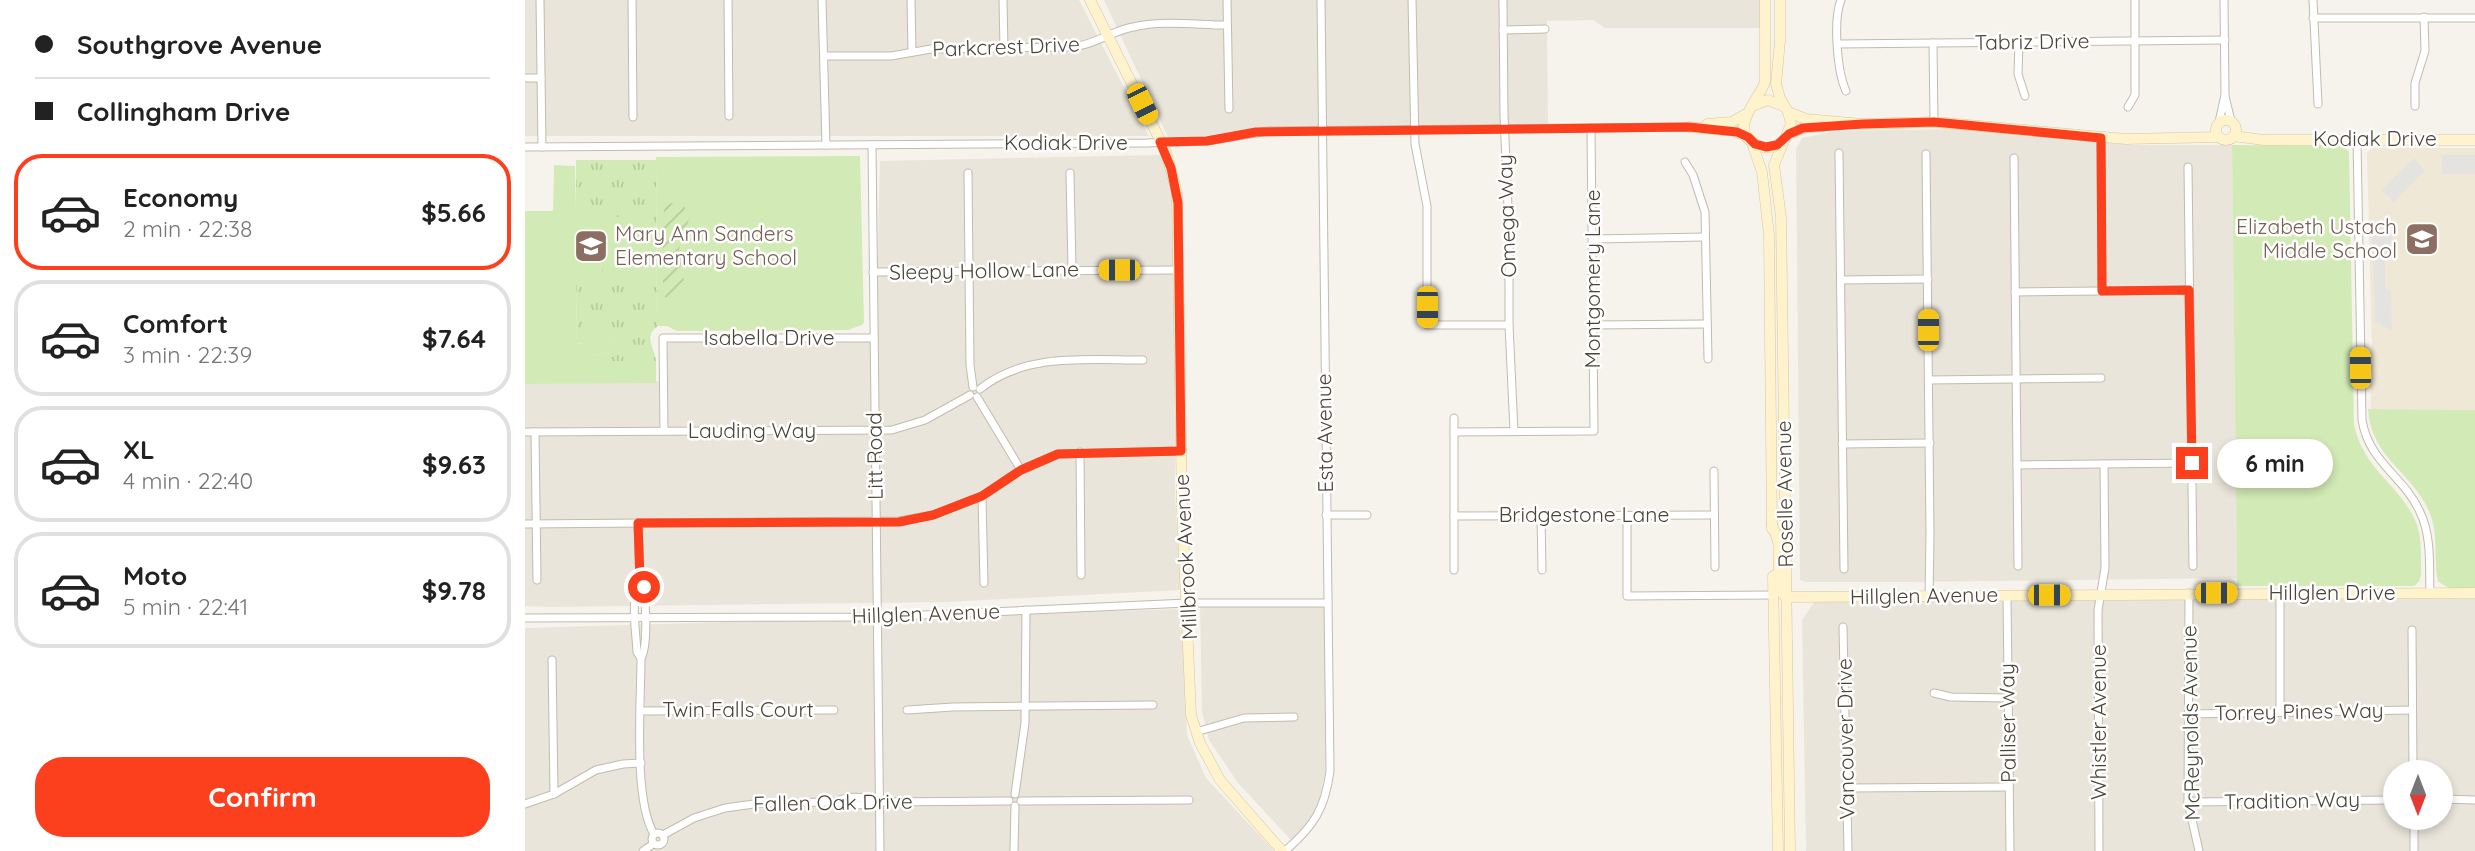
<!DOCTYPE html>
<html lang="en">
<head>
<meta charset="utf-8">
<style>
	:root { --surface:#fff; --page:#f6f6f6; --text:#222; --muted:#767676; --line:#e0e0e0; --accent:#fc3f1d }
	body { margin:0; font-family:Quicksand,sans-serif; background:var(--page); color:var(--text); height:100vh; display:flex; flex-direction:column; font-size:26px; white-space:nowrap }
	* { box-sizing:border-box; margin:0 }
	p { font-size:23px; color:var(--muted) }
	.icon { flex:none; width:38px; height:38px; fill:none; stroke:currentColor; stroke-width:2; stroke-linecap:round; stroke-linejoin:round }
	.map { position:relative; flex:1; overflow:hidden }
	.side { display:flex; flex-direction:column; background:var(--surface); width:525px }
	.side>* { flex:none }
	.top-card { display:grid; align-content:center; height:154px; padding:0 35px; background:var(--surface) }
	.needle { width:46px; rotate:180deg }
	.buttons { position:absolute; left:1858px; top:760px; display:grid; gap:14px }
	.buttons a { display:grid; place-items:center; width:70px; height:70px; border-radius:50%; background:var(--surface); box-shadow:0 4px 10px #0003; font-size:35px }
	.end { position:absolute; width:32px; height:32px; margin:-16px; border:9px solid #fc3f1d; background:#fff; box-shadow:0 0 0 4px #fff }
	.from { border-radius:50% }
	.bubble { position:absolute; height:49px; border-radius:24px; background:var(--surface); box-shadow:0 4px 10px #0003; font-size:23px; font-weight:700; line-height:49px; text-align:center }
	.car { position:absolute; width:21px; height:42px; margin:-21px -10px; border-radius:9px; box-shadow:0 0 5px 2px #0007; background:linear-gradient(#f5c518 24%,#345 0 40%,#f5c518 0 76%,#345 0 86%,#f5c518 0) }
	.top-card b { display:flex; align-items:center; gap:24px; height:66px; font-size:26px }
	.top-card b+b { border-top:2px solid var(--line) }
	.top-card i { width:18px; height:18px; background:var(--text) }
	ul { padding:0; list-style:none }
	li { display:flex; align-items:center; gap:21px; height:116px; margin:0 14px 10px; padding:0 21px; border:4px solid var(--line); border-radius:28px }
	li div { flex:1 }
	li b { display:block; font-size:26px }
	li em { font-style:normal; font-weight:700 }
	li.active { border-color:var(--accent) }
	li>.icon { width:63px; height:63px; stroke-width:1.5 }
	.action { display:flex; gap:14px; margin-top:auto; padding:14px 35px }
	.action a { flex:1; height:80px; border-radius:28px; background:var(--accent); color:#fff; font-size:28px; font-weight:700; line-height:80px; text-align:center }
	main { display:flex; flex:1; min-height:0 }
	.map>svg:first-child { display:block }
	.residential { fill:#eae5da; fill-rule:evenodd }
	.education { fill:#efe8d6 }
	.grass { fill:url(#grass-tufts) }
	.park { fill:#d2eab5 }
	.garden { fill:url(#garden-furrows) }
	.parking { fill:#e5e3e0 }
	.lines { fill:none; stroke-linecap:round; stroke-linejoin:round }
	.street-casing { stroke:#c2bbae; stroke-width:9 }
	.secondary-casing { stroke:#d6c79b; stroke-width:11 }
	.street { stroke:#fff; stroke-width:7 }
	.secondary { stroke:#fff3cd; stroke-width:10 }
	.route { stroke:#fc3f1d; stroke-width:9 }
	.labels { text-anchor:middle; stroke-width:5; stroke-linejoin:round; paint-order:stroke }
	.street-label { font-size:21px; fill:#4b4439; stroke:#fff }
	.education-label { font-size:21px; fill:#785e54; stroke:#fff; text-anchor:end }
</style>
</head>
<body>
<main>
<section class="side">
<div class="top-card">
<b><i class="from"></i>Southgrove Avenue</b>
<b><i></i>Collingham Drive</b>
</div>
<ul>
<li class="active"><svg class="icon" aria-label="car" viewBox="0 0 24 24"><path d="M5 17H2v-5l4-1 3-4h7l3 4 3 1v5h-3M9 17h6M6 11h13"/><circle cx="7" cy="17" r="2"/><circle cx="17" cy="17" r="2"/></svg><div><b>Economy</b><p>2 min · 22:38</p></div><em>$5.66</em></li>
<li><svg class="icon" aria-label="car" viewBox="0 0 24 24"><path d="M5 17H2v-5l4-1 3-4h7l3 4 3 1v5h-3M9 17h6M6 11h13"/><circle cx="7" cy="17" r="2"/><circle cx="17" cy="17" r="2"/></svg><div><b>Comfort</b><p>3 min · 22:39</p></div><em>$7.64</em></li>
<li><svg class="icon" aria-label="car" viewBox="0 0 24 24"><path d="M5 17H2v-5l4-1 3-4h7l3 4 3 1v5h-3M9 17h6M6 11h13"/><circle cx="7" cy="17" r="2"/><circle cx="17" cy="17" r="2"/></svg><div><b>XL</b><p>4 min · 22:40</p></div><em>$9.63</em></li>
<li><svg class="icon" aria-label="car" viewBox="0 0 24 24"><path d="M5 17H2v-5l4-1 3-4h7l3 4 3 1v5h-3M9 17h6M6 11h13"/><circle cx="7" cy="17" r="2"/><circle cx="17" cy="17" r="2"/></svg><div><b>Moto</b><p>5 min · 22:41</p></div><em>$9.78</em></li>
</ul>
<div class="action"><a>Confirm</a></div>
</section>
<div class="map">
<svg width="1950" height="851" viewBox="0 0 1950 851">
	<defs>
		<pattern id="grass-tufts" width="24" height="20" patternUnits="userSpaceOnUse" patternTransform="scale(1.75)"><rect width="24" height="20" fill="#d2eab5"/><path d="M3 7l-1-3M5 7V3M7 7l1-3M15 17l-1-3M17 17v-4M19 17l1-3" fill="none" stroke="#b6ca9c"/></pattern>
		<pattern id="garden-furrows" width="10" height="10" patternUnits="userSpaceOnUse" patternTransform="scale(1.75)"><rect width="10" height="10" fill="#d2eab5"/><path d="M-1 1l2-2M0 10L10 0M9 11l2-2" fill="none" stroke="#b6ca9c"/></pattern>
	</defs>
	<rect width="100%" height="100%" fill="#f6f3ec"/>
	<g class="residential">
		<polygon points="0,0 554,0 624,136 0,136"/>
		<polygon points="579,0 1236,0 1237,28 1080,28 1068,20 1022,21 1023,124 736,127 689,136 643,137"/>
		<polygon points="1428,129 1607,145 1707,145 1712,578 1389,582 1280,582 1275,580 1271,149 1277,138 1312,131"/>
		<polygon points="637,155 649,195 650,496 656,590 422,602 25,607 0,606 0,384 135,381 135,336 351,334 355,161"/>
		<path d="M 1950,599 L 1950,851 L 1281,851 L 1277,620 L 1290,601 ZM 1871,772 L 1916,772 L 1916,817 L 1871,817 Z"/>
		<polygon points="675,606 800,606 800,773 794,805 783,824 766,840 713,783 684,740 677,712"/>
		<polygon points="657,609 662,735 681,778 749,851 0,851 0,628"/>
	</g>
	<polygon class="education" points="1847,148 1950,148 1950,410 1846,409 1845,352 1847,350 1842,153"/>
	<path class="grass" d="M 51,160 L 131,160 L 132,327 C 118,337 130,348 131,361 L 69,362 L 69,355 L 86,353 L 89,337 L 52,344 L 51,283 L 77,282 L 75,215 L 51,215 Z"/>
	<g class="park">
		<path d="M 1707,145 L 1814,146 L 1820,147 L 1824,152 L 1829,425 C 1840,473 1877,485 1892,525 C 1896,537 1896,550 1896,562 C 1896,572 1898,580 1889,586 L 1712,586 Z"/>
		<polygon points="335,156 339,322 337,325 323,330 152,331 142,326 132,326 131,157"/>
		<path d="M 29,165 L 50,166 L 51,214 L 76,215 L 77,283 L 51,283 L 52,344 L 58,343 C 58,323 77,314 88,332 L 89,342 L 86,353 L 69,355 L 69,361 L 131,361 L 131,383 L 0,384 L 0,211 L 28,211 Z"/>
		<polygon points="84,217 120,217 121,283 85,284"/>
		<path d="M 1843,409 L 1950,410 L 1950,589 C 1934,589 1926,592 1913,581 C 1908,558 1914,534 1904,511 C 1886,471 1846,458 1843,409 Z"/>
	</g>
	<polygon class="garden" points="147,203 158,204 165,216 154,249 159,281 156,294 146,299 140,297 138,293 138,216 140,206"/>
	<g class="parking">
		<rect x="1917" y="155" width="33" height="19"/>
		<polygon points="1889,158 1900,171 1869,202 1856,190"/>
		<polygon points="1859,224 1866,228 1867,245 1867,259 1860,256 1860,288 1866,291 1867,331 1855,324 1855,322 1850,323 1847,232"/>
	</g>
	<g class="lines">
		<g class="street-casing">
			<g id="street">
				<polyline points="15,0 17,147"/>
				<polyline points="107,0 108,117"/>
				<polyline points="203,0 204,116"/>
				<polyline points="297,0 301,145"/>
				<polyline points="386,0 387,51"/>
				<polyline points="478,0 479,48"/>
				<polyline points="702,0 704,109"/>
				<polyline points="887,0 890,144 902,206 902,325 984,325"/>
				<polyline points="978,0 979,116 984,230 984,325 989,431"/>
				<path d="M 1316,0 C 1308,20 1312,71 1321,91"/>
				<polyline points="1788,0 1793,104"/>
				<polyline points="1788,18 1950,18"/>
				<polyline points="978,30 1020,29"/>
				<polyline points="1494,42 1493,74 1500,96"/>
				<polyline points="1408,43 1409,122"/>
				<polyline points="1313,44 1700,40"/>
				<path d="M 299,56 L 366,56 L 406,49 L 545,47 C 568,46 586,31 608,27 C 638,20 672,25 702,25"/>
				<polyline points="0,78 16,78"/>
				<polyline points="1700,96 1706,121"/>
				<polyline points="1890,106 1890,83 1900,51 1899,17"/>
				<polyline points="1603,107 1610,95 1610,0"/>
				<polyline points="1694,122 1700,95 1699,0"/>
				<polyline points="1576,138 1577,291"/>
				<path d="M 1832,139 L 1837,420 C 1844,463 1879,476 1895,512 C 1907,537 1904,566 1905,593"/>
				<polyline points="347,145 355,851"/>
				<polyline points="0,147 621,143 682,141 743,131 1164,127"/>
				<polyline points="1314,153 1319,569"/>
				<polyline points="1401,154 1405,534 1404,596"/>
				<polyline points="1489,158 1493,566"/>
				<polyline points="1160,162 1168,175 1180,212 1183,359"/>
				<polyline points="1663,167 1668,566"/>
				<polyline points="443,173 445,365 448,387"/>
				<polyline points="545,173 547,270"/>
				<polyline points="1069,239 1180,237"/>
				<polyline points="348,272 654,270"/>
				<polyline points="1316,280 1403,279"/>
				<polyline points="1490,292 1664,290"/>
				<polyline points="1069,325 1182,324"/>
				<polyline points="1404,380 1576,378"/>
				<path d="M 455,389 C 501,352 563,360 618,360"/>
				<polyline points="452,397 496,470"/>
				<polyline points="929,418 929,432 1069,431 1066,128"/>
				<polyline points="139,431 138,338 349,338"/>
				<polyline points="0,432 367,430 400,420 445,395"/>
				<polyline points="10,432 12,580"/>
				<polyline points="929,432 929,570"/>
				<polyline points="1317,444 1405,443"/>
				<polyline points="555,452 556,575"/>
				<polyline points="1492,465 1667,463"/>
				<polyline points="1189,471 1190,567"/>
				<polyline points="457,496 459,583"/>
				<polyline points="801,515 842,515"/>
				<polyline points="929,516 1189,515"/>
				<polyline points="1016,516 1017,570"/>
				<polyline points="1102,516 1102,596 1248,595"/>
				<path d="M 113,523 L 115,580 C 122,592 123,647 116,658 C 116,701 108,800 129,834"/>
				<polyline points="0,524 374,521 408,515 457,496 496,470 533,454 656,451"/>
				<path d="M 115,580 C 105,599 111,631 112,652 L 116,658"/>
				<polyline points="1664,593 1663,802 1674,851"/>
				<polyline points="1755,593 1755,712"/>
				<polyline points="1482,595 1485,851"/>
				<polyline points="0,618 353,617 662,603 803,603"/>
				<polyline points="1318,627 1323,851"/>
				<polyline points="1887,630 1888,772"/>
				<polyline points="27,660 29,794"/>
				<polyline points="1409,693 1426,697 1483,698"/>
				<polyline points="382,710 428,707 628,705"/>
				<polyline points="116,711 309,710"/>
				<polyline points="1663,714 1886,710"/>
				<polyline points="671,732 719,718 769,717"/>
				<polyline points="1322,788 1484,787"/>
				<polyline points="490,794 500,723 501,610"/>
				<polyline points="1916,799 1950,800"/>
				<polyline points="496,801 664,800"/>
				<path d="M 311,802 C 324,794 340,797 354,802"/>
				<polyline points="1663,802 1871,800"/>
				<polyline points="0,804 29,794 71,770 98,764 116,763"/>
				<circle cx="133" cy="839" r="6"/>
				<path d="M 138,835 L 169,818 L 200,808 L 236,803 L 311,802 C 326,806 339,806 354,802 L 484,801"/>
				<polyline points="118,851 128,844"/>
				<polyline points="489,851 490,806"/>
				<path d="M 760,851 C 789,826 800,809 805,771 L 796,0"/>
				<polyline points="1574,851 1573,610 1580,568 1579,464"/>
				<polyline points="1889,851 1889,817"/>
			</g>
		</g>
		<g class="secondary-casing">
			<g id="secondary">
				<polyline points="565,0 641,152 652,193 657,508 666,715 675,743 695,780 757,851"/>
				<path d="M 1240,0 L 1240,82 C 1234,100 1201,130 1232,145 C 1242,150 1251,147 1259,141"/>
				<polyline points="1255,0 1255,41 1251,84 1255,98 1263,112 1266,124 1249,165 1256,217 1265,851"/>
				<polyline points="1227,106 1243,100 1258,106"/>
				<polyline points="1263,112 1281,119 1337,124 1409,122 1601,139 1694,137"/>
				<circle cx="1701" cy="130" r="10"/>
				<polyline points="1182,124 1207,122 1221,114"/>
				<polyline points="1164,127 1209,131 1223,137"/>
				<polyline points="1264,134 1278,128 1299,126"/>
				<polyline points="1708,136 1739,140 1950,140"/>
				<polyline points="1226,140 1237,172 1244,235 1247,529"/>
				<path d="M 1247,525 C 1250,532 1253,540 1254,547 C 1255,562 1249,588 1261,597 L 1950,593"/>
				<polyline points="1248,576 1253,851"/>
			</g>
		</g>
		<use href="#street" class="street"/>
		<use href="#secondary" class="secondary"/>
	</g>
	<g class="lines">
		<polyline class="route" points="119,587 115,580 113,523 374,522 408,515 457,496 496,470 533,454 656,451 653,203 646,168 635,142 682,141 731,132 1164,127 1212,132 1223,137 1230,144 1241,147 1252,145 1264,134 1278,128 1338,124 1409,122 1576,138 1577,291 1664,290 1667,463"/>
	</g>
	<defs>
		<g id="school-square" transform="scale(1.75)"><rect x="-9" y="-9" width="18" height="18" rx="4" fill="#8d6e63" stroke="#fff"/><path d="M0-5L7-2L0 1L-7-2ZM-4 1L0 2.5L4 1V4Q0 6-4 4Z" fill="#fff"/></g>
	</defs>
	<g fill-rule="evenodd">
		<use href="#school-square" x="1897" y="239"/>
		<use href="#school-square" x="66" y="246"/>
	</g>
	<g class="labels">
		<g class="street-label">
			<text transform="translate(1507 42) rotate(-1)" y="7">Tabriz Drive</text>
			<text transform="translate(481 47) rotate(-2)" y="7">Parkcrest Drive</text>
			<text x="1850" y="146">Kodiak Drive</text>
			<text x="541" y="150">Kodiak Drive</text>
			<text transform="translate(982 216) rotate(-92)" y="7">Omega Way</text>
			<text transform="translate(459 271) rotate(-1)" y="7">Sleepy Hollow Lane</text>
			<text transform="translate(1068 279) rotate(-90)" y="7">Montgomery Lane</text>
			<text x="244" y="345">Isabella Drive</text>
			<text x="227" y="438">Lauding Way</text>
			<text transform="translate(800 433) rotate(-91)" y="7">Esta Avenue</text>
			<text transform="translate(350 456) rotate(-91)" y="7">Litt Road</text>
			<text transform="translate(1260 494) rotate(-91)" y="7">Roselle Avenue</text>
			<text x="1059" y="522">Bridgestone Lane</text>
			<text transform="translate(661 557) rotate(-93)" y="7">Millbrook Avenue</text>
			<text x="1807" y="600">Hillglen Drive</text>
			<text transform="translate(1399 596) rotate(-1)" y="7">Hillglen Avenue</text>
			<text transform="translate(401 614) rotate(-2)" y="7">Hillglen Avenue</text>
			<text x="213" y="717">Twin Falls Court</text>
			<text transform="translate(1774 712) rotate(-1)" y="7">Torrey Pines Way</text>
			<text transform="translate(1574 722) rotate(-90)" y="7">Whistler Avenue</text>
			<text transform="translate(1483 723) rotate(-91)" y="7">Palliser Way</text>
			<text transform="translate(1666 723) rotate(-91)" y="7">McReynolds Avenue</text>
			<text transform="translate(1321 739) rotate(-91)" y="7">Vancouver Drive</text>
			<text transform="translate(1767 801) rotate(-1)" y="7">Tradition Way</text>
			<text transform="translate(308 803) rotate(-1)" y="7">Fallen Oak Drive</text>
		</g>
		<g class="education-label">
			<text x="1872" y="234">Elizabeth Ustach<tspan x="1872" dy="24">Middle School</tspan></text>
			<text x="90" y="241" text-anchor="start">Mary Ann Sanders<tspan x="90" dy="24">Elementary School</tspan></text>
		</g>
	</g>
</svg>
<div class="buttons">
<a><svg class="needle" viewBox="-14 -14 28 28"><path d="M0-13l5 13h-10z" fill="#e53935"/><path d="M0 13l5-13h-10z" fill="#767676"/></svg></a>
</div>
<i class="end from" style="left:119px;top:587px"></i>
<i class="end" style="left:1667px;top:463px"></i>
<div class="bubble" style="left:1692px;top:439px;width:116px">6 min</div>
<i class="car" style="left:617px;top:104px;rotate:154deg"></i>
<i class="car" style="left:594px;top:270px;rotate:270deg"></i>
<i class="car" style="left:902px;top:307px;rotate:180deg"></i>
<i class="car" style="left:1403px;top:330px;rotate:0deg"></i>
<i class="car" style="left:1835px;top:368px;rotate:359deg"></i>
<i class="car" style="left:1691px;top:593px;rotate:90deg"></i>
<i class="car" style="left:1524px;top:595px;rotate:90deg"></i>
</div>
</main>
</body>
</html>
